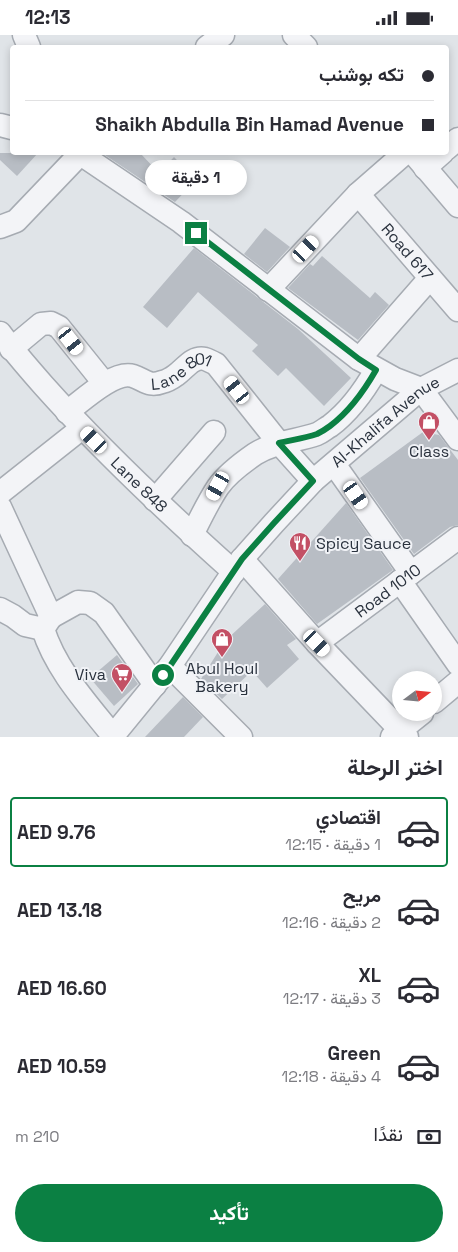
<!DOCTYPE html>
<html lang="ar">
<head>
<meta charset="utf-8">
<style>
	:root { --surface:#fff; --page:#f7f7f7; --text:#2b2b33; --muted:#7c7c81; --line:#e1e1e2; --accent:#0b8043 }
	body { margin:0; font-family:"Space Grotesk",Vazirmatn,sans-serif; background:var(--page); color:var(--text); direction:rtl; height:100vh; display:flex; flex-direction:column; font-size:19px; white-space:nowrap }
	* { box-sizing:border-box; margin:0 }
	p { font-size:16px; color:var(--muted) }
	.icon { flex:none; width:28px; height:28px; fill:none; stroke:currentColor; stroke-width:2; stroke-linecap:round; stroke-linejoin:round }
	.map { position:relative; height:702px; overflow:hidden; direction:ltr }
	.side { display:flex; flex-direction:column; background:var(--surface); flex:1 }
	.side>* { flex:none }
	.top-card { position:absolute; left:10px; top:10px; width:439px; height:110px; border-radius:5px; box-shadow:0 2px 8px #0003; direction:rtl; display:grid; align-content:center; height:110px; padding:0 15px; background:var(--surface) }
	.needle { width:32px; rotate:74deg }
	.tools { position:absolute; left:392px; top:636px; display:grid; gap:10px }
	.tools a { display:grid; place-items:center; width:50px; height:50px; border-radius:50%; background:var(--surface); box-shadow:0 2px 8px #0003; font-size:25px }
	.end { position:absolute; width:22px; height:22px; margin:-11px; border:6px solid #0b8043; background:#fff; box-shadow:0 0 0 2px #fff }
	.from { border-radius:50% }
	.bubble { position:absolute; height:35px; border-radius:18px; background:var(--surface); box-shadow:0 2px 8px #0003; font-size:16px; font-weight:700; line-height:35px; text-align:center; direction:rtl }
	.car { position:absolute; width:15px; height:30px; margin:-15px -8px; border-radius:6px; box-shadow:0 0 4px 1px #0007; background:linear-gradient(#fff 24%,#345 0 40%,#fff 0 76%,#345 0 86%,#fff 0) }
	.top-card b { display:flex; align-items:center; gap:18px; height:48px; font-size:19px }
	.top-card b+b { border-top:1px solid var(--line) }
	.top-card i { width:12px; height:12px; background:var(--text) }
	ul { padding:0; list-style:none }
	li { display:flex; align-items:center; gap:15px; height:70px; margin:0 10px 8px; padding:0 5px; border:2px solid transparent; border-radius:5px }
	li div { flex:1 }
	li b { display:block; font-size:19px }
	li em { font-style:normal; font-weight:700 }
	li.selected { border-color:var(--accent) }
	li>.icon { width:45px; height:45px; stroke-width:1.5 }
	h2 { padding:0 15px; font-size:22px; line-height:60px }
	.pay { display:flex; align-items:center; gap:12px; height:55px; padding:0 15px; font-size:19px }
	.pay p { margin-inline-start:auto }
	.cta { display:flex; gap:10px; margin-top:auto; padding:10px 15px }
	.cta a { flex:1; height:58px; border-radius:30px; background:var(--accent); color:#fff; font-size:20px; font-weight:700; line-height:58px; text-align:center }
	.status { display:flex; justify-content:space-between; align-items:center; height:35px; padding:0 25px; background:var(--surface); direction:ltr }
	.status svg { height:14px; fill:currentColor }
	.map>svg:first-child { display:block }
	.building { fill:#b8bdc4 }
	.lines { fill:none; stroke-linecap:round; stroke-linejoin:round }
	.minor-casing { stroke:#a6abb2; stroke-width:25 }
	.minor { stroke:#f3f4f7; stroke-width:22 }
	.route { stroke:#0b8043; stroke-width:6 }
	.labels { text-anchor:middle; stroke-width:4; stroke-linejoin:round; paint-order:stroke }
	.street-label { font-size:16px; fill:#2a323e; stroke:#f0f2f6 }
	.poi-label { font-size:16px; fill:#2a323e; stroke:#f0f2f6 }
</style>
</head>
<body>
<div class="status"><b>12:13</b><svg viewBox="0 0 49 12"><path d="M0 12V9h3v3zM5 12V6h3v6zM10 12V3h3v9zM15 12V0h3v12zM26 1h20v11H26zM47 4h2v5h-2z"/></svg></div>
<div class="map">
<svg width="458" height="702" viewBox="0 0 458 702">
	<rect width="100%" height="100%" fill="#e0e4e8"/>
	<g class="building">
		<polygon points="0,118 38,118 17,141 0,125"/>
		<polygon points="102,118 140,118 159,138 174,122 196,145 175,167"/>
		<polygon points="265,193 290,212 267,237 244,219"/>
		<polygon points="194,213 298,294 351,343 324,371 286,333 278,341 252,316 258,310 198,257 167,293 143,272"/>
		<polygon points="322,221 370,263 375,257 389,270 358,305 288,253 310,229 313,231"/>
		<polygon points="423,397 439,400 458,425 458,490 450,492 414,519 360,443"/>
		<polygon points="346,468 393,535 317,589 278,544"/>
		<polygon points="265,569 296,604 287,610 299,624 267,653 252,636 222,664 201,644 225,606"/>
		<polygon points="117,620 138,649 114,671 90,643"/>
		<polygon points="183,662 203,682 184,702 145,702"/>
	</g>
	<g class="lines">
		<g class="minor-casing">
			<g id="minor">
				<polyline points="24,0 29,12"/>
				<polyline points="294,0 306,12"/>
				<polyline points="207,12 223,0"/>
				<polyline points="0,90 12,93"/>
				<polyline points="446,114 458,104"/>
				<polyline points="79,118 181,187 359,324 395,344 421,354 458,404"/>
				<polyline points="413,118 458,171"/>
				<polyline points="425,133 442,118"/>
				<path id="s1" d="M 358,159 L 458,275"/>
				<polyline points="0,192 16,186 81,118"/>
				<polyline points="268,255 358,159 405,118"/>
				<path id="s2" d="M 0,298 C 14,317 29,334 44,351 C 103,417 168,478 234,537"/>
				<polyline points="11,314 41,289 51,288 59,292 104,348"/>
				<polyline points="359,324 430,243"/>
				<path id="s3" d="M 67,377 C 82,366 114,335 133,341 C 145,345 149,352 162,347 C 167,346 172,343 176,340 C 185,334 192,321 205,324 C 208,325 212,327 216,329 L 279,408 L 313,446"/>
				<polyline points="334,429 411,538"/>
				<polyline points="0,458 82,393"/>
				<polyline points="155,465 214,397"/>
				<polyline points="0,472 51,582"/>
				<path d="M 192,500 C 200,484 208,467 218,452 C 227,439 242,428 255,419 C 274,407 297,406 317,399 C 322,397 326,393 330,391 C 350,376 364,356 376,335"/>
				<polyline points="242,524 317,608 407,702"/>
				<polyline points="400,546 458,629"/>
				<polyline points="0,574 13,581 25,590 43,594"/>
				<polyline points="51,582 78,567 90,568 104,578 155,650"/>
				<path d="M 51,582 L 43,594 C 56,635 87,668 113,701"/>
				<path id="s4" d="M 317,608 L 458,503"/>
				<polyline points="170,631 241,702"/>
				<polyline points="434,667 458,647"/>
				<path id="s5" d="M 112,702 L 170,631 L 242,524 L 274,488 L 313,446 L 421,354 L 458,335"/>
				<polyline points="392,702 422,678"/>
			</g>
		</g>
		<use href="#minor" class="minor"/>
	</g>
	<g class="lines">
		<path class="route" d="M 163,640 L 170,631 L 242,524 L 274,488 L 313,446 L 279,408 C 292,405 305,403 317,399 C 321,397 326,394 330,391 C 350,376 364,356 376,335 L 359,324 L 196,198"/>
	</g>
	<defs>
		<g id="shop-pin" transform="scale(1.125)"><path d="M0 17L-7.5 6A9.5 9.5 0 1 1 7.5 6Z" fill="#c35065" stroke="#f0f2f6"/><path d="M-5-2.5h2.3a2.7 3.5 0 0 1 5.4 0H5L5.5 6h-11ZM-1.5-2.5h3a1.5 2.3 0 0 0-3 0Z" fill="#fff"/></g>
		<g id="restaurant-pin" transform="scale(1.125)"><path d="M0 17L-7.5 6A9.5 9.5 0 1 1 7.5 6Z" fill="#c35065" stroke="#f0f2f6"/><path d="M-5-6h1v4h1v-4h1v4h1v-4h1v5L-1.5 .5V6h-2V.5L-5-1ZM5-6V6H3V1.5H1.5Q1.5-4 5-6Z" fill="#fff"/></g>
		<g id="supermarket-pin" transform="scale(1.125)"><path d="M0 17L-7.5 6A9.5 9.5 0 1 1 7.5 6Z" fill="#c35065" stroke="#f0f2f6"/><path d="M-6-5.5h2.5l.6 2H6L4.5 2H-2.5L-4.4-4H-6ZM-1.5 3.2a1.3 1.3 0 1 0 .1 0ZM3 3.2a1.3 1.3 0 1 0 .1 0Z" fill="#fff"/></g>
	</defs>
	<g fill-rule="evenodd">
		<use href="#shop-pin" x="429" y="387"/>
		<use href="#restaurant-pin" x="300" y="508"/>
		<use href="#shop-pin" x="222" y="604"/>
		<use href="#supermarket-pin" x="122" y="639"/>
	</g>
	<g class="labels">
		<g class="street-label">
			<text dy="6" stroke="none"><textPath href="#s1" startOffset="76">Road 617</textPath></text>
			<text dy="6" stroke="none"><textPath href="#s3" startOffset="131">Lane 801</textPath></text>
			<text dy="6" stroke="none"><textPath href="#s5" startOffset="420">Al-Khalifa Avenue</textPath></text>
			<text dy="6" stroke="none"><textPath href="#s2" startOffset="206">Lane 848</textPath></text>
			<text dy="6" stroke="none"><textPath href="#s4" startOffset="88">Road 1010</textPath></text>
		</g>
		<g class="poi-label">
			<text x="429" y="422">Class</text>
			<text x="316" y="514" text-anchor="start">Spicy Sauce</text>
			<text x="222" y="639">Abul Houl<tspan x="222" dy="18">Bakery</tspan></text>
			<text x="106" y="645" text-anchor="end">Viva</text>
		</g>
	</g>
</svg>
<div class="tools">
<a><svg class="needle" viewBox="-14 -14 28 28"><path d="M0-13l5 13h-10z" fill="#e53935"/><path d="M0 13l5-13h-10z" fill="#7c7c81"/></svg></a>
</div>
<i class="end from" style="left:163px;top:640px"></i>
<i class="end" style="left:196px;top:198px"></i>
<div class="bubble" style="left:145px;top:125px;width:102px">1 دقيقة</div>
<i class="car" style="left:306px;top:214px;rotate:43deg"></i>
<i class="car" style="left:71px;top:306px;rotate:142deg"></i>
<i class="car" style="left:237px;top:355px;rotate:321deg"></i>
<i class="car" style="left:94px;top:405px;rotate:315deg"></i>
<i class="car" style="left:218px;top:451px;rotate:209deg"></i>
<i class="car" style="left:356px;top:460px;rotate:145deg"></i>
<i class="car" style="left:317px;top:608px;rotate:136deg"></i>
<div class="top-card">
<b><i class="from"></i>تكه بوشنب</b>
<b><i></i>Shaikh Abdulla Bin Hamad Avenue</b>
</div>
</div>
<section class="side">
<h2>اختر الرحلة</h2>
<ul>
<li class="selected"><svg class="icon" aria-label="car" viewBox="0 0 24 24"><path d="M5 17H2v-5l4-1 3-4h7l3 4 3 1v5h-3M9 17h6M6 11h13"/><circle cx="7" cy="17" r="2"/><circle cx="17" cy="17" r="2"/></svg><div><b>اقتصادي</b><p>1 دقيقة · 12:15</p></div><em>AED 9.76</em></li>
<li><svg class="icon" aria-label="car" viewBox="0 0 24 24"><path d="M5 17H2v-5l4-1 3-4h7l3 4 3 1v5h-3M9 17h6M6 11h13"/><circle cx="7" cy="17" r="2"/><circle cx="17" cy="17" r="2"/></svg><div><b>مريح</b><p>2 دقيقة · 12:16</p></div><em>AED 13.18</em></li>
<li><svg class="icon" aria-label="car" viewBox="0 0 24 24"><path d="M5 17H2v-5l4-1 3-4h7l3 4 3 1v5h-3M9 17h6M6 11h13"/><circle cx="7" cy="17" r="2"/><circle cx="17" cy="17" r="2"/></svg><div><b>XL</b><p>3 دقيقة · 12:17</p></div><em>AED 16.60</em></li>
<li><svg class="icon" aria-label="car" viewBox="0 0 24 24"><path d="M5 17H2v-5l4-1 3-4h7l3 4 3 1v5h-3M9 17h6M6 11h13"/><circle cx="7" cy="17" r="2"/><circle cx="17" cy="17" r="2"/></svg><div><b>Green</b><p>4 دقيقة · 12:18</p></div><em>AED 10.59</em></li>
</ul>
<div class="pay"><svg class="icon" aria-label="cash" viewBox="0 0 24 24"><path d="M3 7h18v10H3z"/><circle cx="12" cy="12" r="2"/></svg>نقدًا<p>210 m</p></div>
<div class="cta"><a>تأكيد</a></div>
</section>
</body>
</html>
